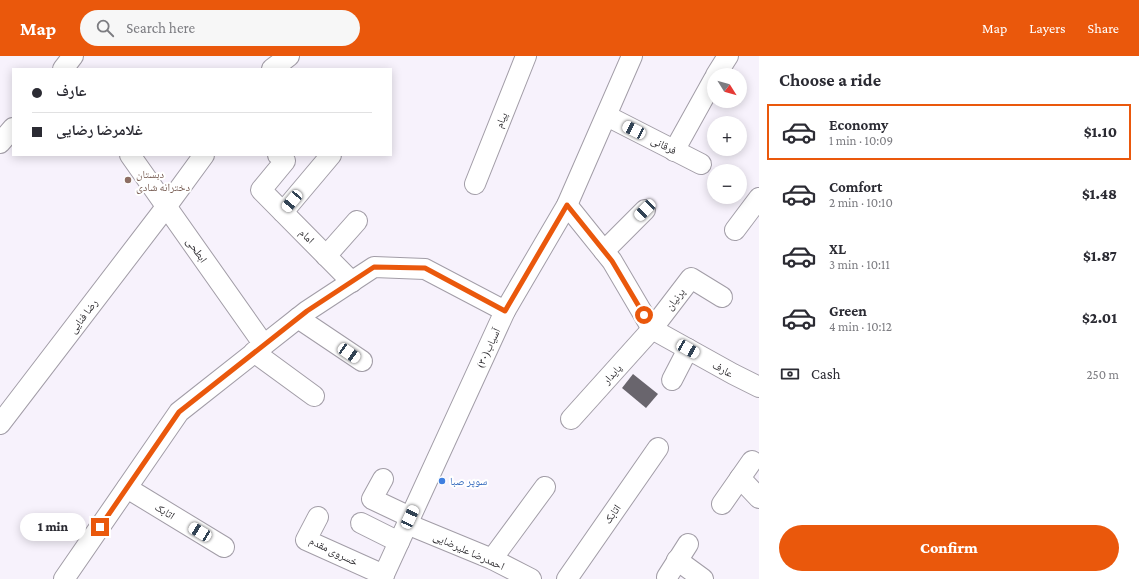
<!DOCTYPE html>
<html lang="en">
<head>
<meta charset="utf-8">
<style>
	:root { --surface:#fff; --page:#f7f7f7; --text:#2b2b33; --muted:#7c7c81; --line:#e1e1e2; --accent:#ea580c }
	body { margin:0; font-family:"Crimson Pro","Noto Naskh Arabic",serif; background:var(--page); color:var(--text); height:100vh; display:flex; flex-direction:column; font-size:15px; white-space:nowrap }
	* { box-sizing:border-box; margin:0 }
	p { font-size:13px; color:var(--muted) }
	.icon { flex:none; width:22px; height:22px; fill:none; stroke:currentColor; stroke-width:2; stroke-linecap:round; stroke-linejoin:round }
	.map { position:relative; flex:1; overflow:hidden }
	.details { display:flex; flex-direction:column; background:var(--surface); width:380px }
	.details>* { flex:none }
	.hud { position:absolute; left:12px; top:12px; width:380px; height:88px; border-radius:0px; box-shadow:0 2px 10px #0003; display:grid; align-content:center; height:88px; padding:0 20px; background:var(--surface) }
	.needle { width:26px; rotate:127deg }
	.fabs { position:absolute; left:707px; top:12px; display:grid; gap:8px }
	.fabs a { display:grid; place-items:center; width:40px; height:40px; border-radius:50%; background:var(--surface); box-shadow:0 2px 10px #0003; font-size:20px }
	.end { position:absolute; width:18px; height:18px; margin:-9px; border:5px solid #ea580c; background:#fff; box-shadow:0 0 0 2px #fff }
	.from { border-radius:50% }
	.bubble { position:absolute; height:28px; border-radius:14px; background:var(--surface); box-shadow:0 2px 10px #0003; font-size:13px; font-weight:800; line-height:28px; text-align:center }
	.car { position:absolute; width:12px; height:24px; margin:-12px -6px; border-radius:5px; box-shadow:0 0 3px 1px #0007; background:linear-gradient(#fff 24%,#345 0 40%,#fff 0 76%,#345 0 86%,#fff 0) }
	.hud b { display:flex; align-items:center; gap:14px; height:38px; font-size:15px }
	.hud b+b { border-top:1px solid var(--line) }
	.hud i { width:10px; height:10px; background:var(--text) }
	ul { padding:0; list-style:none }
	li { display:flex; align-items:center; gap:12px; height:56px; margin:0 8px 6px; padding:0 12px; border:2px solid transparent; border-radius:0px }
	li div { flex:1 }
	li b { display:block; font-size:15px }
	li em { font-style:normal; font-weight:800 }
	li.current { border-color:var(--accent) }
	li>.icon { width:36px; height:36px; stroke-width:1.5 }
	h2 { padding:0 20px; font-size:18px; line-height:48px }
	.pay { display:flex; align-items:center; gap:10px; height:44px; padding:0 20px; font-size:15px }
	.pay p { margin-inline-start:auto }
	.action { display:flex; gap:8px; margin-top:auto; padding:8px 20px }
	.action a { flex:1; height:46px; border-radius:24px; background:var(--accent); color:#fff; font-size:16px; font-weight:800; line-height:46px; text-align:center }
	header { display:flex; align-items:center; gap:24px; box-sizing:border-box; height:56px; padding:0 20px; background:var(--accent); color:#fff }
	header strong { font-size:19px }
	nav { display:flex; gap:22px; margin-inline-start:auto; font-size:14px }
	.search { width:280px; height:36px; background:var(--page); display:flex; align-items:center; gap:10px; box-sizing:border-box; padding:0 14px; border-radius:22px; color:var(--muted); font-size:15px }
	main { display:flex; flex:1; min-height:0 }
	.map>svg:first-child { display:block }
	.building { fill:#69656d }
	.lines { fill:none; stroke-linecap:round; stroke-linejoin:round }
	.minor-casing { stroke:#a29da7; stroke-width:22 }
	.minor { stroke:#fff; stroke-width:20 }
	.route { stroke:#ea580c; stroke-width:5 }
	.education-dot { fill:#8d6e63; stroke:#fff; stroke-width:1.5 }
	.shop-dot { fill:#3f7fe0; stroke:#fff; stroke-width:1.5 }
	.labels { text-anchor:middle; stroke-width:4; stroke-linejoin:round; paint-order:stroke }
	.street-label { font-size:11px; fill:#2f2d31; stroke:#fff }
	.education-label { font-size:11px; fill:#785e54; stroke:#fff; text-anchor:start }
	.shop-label { font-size:11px; fill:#366cbe; stroke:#fff; text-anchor:start }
</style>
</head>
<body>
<header>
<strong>Map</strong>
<div class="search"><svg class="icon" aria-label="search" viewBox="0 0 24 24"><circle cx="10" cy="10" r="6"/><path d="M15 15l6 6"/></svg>Search here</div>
<nav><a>Map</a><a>Layers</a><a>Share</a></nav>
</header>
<main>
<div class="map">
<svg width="759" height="523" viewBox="0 0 759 523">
	<rect width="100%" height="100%" fill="#f7f2fc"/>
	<polygon class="building" points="633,318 658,338 646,352 622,332"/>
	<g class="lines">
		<g class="minor-casing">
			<g id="minor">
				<polyline points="63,13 73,0"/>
				<polyline points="272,13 289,0"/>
				<polyline points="716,19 728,0"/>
				<polyline points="607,60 701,108"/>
				<polyline points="0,87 13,72"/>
				<polyline points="674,95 714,23"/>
				<polyline points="130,99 264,289"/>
				<polyline points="278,99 285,105 261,134 352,226"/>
				<polyline points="475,128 526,0"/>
				<polyline points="567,149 612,205 652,273 733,318 759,331"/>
				<polyline points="283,156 331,99"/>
				<polyline points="735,174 759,142"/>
				<polyline points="604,195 645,154"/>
				<polyline points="326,200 357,165"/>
				<polyline points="298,262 362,305"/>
				<polyline points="254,296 314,340"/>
				<polyline points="672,324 688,293"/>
				<polyline points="571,363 652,273 691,222 722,241"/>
				<polyline points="0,368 166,151 204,99"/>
				<polyline points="740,422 759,442"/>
				<polyline points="383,423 372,443 410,461"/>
				<polyline points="127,432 224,491"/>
				<polyline points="722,448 752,405"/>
				<polyline points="318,461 306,484 384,519"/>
				<polyline points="361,467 399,486"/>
				<polyline points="407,468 492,503 531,523"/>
				<polyline points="492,503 545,431"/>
				<polyline points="677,504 703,523"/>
				<polyline points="667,521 688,488"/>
				<polyline points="64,523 179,356 307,255 374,211 425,213 505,255"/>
				<polyline points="382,523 505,255 567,149 632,0"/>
				<polyline points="567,523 658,392"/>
			</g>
		</g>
		<use href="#minor" class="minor"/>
	</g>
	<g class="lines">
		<polyline class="route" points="100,471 179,356 307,255 374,211 425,212 505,255 567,149 612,205 644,259"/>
	</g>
	<circle class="education-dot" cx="128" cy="124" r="4"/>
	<circle class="shop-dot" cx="442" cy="425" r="4"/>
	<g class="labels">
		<g class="street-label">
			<text transform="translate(501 64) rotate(-68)" y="4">پیام</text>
			<text transform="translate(664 89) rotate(27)" y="4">فرقانی</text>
			<text transform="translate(307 180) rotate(45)" y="4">امام</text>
			<text transform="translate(197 194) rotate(55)" y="4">ابطحی</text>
			<text transform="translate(675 243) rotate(-52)" y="4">پرنیان</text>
			<text transform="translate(83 260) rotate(-53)" y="4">رضا فنایی</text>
			<text transform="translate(488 292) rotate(-65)" y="4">آسیاب(۳۰)</text>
			<text transform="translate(723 313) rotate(29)" y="4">عارف</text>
			<text transform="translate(612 318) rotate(-48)" y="4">پایدار</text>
			<text transform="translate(165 455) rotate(32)" y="4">اتابک</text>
			<text transform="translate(612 458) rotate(-55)" y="4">اتابک</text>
			<text transform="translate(334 495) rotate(26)" y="4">خسروی مقدم</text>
			<text transform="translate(469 495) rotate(24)" y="4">احمدرضا علیرضایی</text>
		</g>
		<g class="education-label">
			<text x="136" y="122">دبستان<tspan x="136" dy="13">دخترانه شادی</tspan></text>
		</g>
		<g class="shop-label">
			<text x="450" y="429">سوپر صبا</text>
		</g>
	</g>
</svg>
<div class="fabs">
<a><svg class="needle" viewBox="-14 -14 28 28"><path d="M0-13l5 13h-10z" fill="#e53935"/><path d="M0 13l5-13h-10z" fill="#7c7c81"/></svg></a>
<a>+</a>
<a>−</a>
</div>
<i class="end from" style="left:644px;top:259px"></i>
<i class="end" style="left:100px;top:471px"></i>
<div class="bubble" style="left:20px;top:457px;width:66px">1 min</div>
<i class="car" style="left:634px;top:74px;rotate:297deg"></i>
<i class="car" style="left:292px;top:145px;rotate:220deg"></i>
<i class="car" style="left:645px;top:154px;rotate:225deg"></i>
<i class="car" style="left:688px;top:293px;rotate:120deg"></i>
<i class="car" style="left:349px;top:297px;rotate:124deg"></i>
<i class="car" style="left:410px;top:461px;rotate:25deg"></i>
<i class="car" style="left:200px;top:476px;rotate:301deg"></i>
<div class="hud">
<b><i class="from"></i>عارف</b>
<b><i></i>غلامرضا رضایی</b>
</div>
</div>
<section class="details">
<h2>Choose a ride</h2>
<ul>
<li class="current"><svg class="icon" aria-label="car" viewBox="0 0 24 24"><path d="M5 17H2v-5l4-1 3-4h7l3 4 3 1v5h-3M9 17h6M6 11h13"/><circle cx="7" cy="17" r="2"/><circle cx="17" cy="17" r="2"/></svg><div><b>Economy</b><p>1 min · 10:09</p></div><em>$1.10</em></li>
<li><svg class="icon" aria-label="car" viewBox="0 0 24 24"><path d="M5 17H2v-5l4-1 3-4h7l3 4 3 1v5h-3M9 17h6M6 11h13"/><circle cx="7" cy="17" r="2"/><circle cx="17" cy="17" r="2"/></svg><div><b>Comfort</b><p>2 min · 10:10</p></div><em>$1.48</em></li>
<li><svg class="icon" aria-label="car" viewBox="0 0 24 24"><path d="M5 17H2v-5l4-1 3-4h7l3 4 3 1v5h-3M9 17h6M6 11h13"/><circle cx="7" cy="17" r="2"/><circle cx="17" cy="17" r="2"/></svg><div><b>XL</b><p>3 min · 10:11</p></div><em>$1.87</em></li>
<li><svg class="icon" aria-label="car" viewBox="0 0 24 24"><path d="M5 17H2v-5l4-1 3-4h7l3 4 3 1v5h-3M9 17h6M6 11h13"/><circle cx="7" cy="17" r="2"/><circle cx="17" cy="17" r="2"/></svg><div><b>Green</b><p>4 min · 10:12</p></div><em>$2.01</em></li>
</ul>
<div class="pay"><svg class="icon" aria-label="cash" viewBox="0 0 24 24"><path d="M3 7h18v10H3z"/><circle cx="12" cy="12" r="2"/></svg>Cash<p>250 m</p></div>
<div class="action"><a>Confirm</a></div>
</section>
</main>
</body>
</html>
